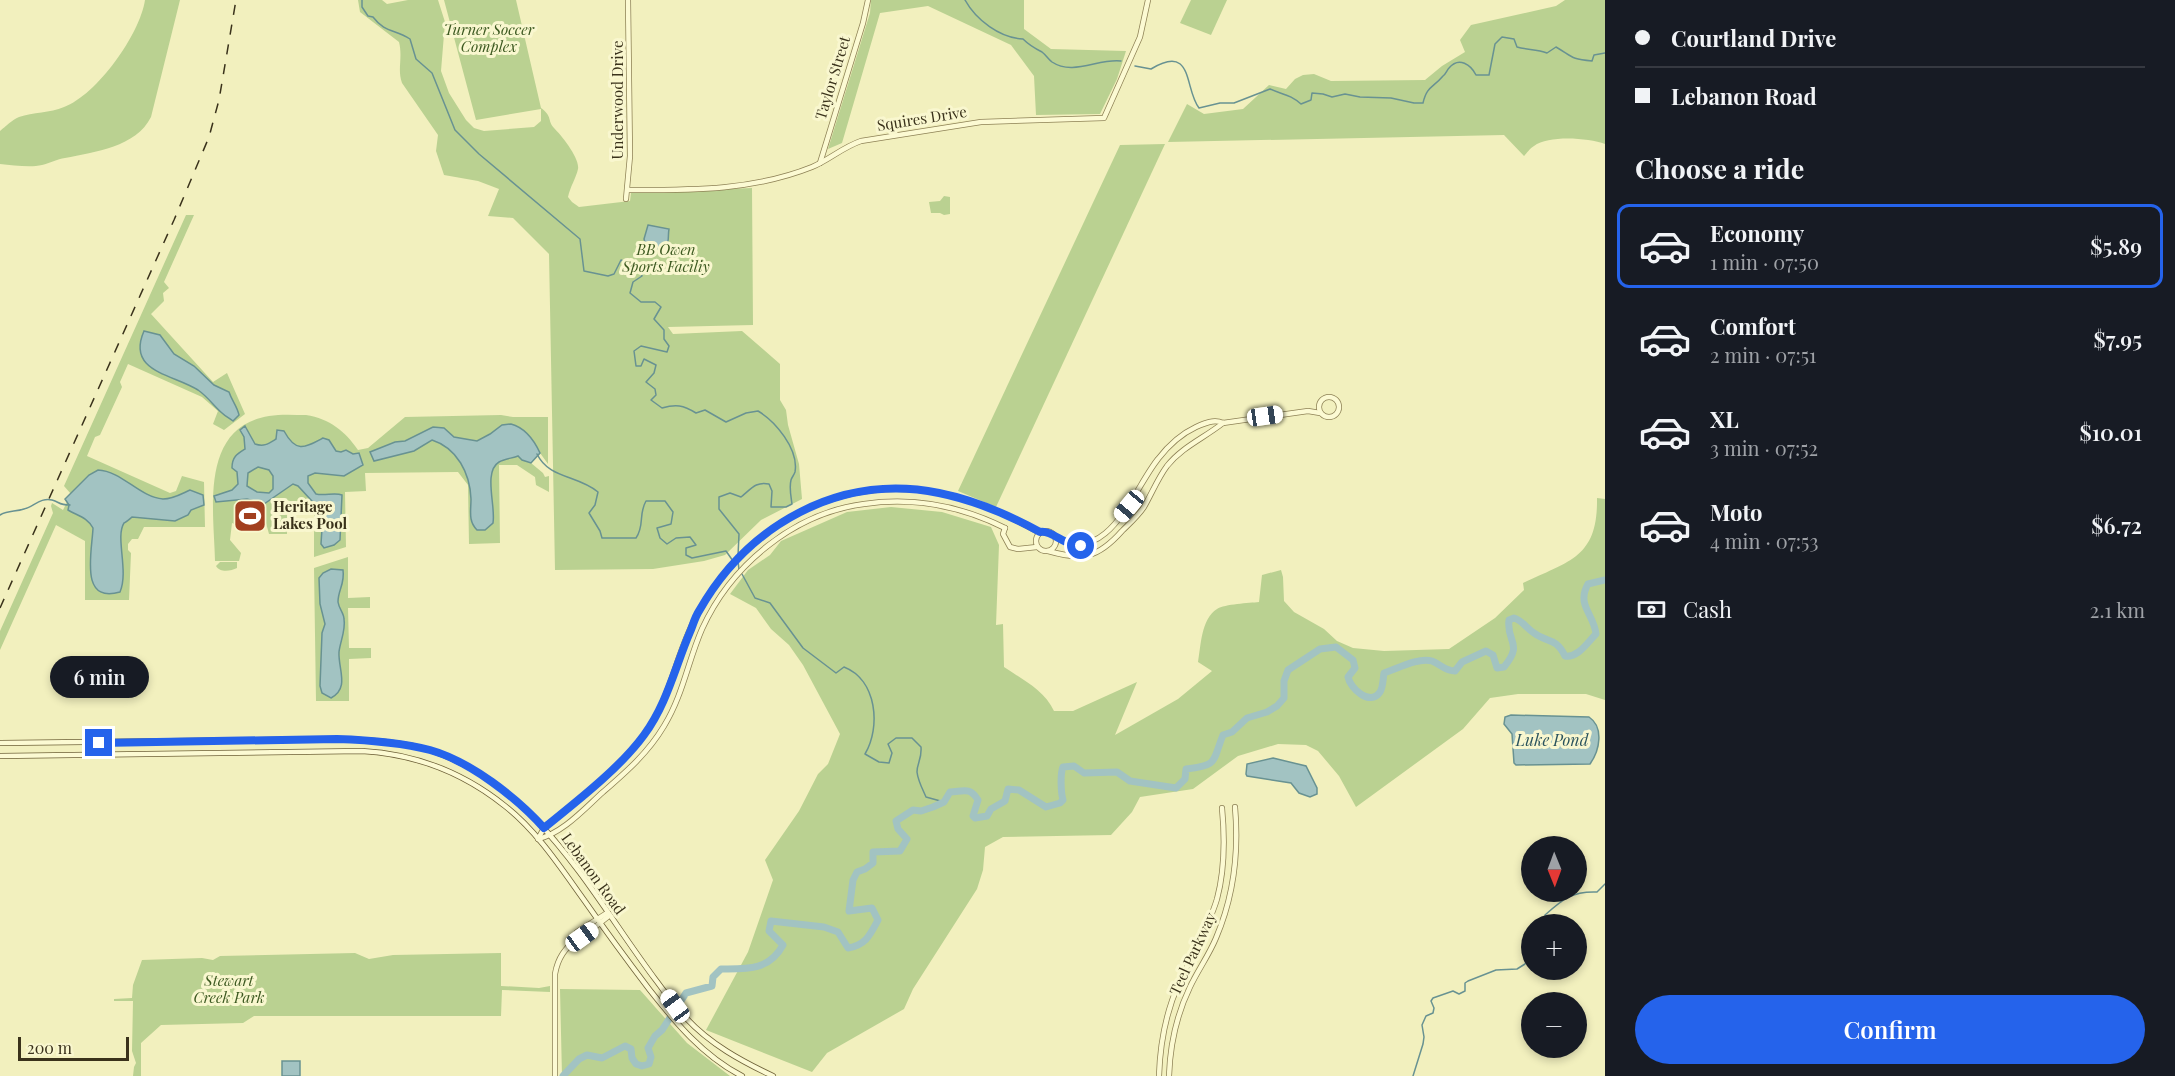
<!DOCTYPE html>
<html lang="en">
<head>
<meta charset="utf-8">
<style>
	:root { --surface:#171b24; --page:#20242c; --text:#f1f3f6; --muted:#9ea1a6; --line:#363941; --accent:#2563eb }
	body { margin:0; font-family:"Playfair Display",serif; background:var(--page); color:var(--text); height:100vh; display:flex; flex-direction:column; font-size:22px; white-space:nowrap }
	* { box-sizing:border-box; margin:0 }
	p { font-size:20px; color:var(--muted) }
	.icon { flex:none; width:33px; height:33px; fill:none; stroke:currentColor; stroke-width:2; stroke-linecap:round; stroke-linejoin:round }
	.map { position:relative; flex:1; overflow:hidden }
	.panel { display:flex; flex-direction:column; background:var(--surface); width:570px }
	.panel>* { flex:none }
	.banner { display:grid; align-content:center; height:132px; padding:0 30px; background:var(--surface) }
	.needle { width:39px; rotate:179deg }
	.controls { position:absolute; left:1521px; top:836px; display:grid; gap:12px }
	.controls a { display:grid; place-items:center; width:66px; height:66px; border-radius:50%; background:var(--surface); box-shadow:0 3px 9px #0003; font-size:30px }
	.scale { position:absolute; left:18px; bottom:15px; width:111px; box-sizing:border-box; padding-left:6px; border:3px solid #3a321b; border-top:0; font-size:16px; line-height:21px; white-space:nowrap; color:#3a321b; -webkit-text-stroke:4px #f9f7cf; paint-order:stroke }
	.end { position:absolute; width:27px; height:27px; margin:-14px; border:8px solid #2563eb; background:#fff; box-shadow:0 0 0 3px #fff }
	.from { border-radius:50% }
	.bubble { position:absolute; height:42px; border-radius:21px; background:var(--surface); box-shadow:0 3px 9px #0003; font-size:20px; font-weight:600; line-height:42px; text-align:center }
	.car { position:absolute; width:18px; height:36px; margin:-18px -9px; border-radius:8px; box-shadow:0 0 4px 2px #0007; background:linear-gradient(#fff 24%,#345 0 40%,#fff 0 76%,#345 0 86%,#fff 0) }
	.banner b { display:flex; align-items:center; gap:21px; height:57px; font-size:22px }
	.banner b+b { border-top:2px solid var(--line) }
	.banner i { width:15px; height:15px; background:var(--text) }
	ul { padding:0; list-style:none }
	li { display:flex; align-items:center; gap:18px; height:84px; margin:0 12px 9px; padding:0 18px; border:3px solid transparent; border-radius:12px }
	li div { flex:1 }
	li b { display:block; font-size:22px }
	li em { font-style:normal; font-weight:600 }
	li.selected { border-color:var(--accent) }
	li>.icon { width:54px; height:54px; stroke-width:1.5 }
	h2 { padding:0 30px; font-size:27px; line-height:72px }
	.pay { display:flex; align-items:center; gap:15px; height:66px; padding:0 30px; font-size:22px }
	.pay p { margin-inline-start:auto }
	.action { display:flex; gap:12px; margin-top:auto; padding:12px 30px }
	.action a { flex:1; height:69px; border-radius:36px; background:var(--accent); color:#fff; font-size:24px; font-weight:600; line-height:69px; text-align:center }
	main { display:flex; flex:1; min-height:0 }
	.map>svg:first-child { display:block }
	.green { fill:#bad191 }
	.water { fill:#a2c3c2; stroke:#689292; stroke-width:1.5; fill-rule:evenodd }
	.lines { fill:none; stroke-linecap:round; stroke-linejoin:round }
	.stream { stroke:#689292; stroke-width:1.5 }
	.river { stroke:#a2c3c2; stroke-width:7 }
	.tertiary-casing { stroke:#8d8155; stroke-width:6 }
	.secondary-casing { stroke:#6e6138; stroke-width:6 }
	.tertiary { stroke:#fcfad3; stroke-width:4.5 }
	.secondary { stroke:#fcfad3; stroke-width:4.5 }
	.rail { stroke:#3a321b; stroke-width:1.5; stroke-dasharray:10 10; stroke-linecap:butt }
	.route { stroke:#2563eb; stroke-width:8 }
	.labels { text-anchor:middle; stroke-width:6; stroke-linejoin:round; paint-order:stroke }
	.park-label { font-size:15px; font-style:italic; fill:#3c5920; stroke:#f9f7cf }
	.street-label { font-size:15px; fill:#3a321b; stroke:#f9f7cf }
	.poi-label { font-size:15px; font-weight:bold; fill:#3a321b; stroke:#f9f7cf; text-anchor:start }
	.water-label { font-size:16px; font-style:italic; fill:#29525c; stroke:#f9f7cf }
</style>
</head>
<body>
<main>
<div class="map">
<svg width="1605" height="1076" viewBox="0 0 1605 1076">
	<rect width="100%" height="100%" fill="#f2f0be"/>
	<g class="green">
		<path d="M 145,0 L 180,0 L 151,117 C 136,147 95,152 65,158 C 57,159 50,163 42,165 C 30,168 13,165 0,164 L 0,131 C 6,126 12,120 19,117 C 33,112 50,113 64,107 C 97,95 140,34 145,0 Z"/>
		<path d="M 358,0 L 382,0 L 387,4 L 408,0 L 438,0 L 445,22 L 441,71 L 449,93 L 466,120 L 474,128 L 484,131 L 534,127 L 541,121 L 541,109 L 476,120 L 444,0 L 516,0 L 541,108 C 553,117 547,120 554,128 C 561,135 580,158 578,169 C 576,178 570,187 568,197 L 572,202 L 579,207 L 630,201 L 631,193 L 752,188 L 753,325 L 668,327 L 673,334 L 742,331 L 780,364 L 780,400 L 786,410 L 788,425 L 799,464 L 802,499 L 761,520 L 725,555 L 704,561 L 653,569 L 555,570 L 549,254 L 513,218 L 488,216 L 499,189 L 478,181 L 444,175 L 436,151 L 438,135 L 402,83 C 397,69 403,58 399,42 L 360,12 Z"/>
		<polygon points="871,0 1024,0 1024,29 1051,49 1126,51 1117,79 1100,114 1036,115 1034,76 1011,45 928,6 880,13 842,143 828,149 870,13"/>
		<polygon points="1191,0 1227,0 1211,35 1180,23"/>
		<path d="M 1565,0 L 1605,0 L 1605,144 C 1588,138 1549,135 1534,146 C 1530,148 1527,153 1524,156 L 1504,135 L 1168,142 L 1187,104 L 1204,114 L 1243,109 L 1269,85 L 1286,89 L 1295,79 L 1303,75 L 1314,74 L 1331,81 L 1425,80 L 1442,66 L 1465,52 L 1460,40 L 1471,25 L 1556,6 Z"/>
		<polygon points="1165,144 996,507 958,491 1120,145"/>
		<polygon points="944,196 950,197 950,214 944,215 940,213 931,213 929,202 940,201"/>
		<polygon points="186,215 194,215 164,282 169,288 163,293 164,301 151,314 213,382 227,373 245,414 224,430 213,424 218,411 202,397 128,364 120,382 122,387 100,435 95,437 87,456 170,493 176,491 182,476 204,482 205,527 144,527 138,539 132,539 128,544 128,550 131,553 129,600 85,600 85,541 56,525 0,650 0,631 53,513 51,506 52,503 63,510 71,494 64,486"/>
		<path d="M 306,415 C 330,419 345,431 358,450 L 368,448 L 405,417 L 501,415 L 513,417 L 548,417 L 548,464 L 540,453 L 531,463 L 543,473 L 545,477 L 549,476 L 549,492 L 536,485 L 535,477 L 517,465 L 499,465 L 500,543 L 469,544 L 468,485 L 458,472 L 365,473 L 366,491 L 345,492 L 346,547 L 314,557 L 314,514 L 312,503 L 291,503 C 287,498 283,498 278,500 L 276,507 L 287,515 L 287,534 L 269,534 L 266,523 C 255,529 243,528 232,523 L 230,540 L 241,553 L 239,561 L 215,561 C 214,511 199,427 269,416 C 281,414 294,415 306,415 Z"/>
		<path d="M 1597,498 L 1605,499 L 1605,700 L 1586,694 L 1518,694 L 1490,698 L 1463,729 L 1356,807 L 1339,776 L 1318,751 L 1306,745 L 1278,744 L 1238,756 L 1193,789 L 1140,797 L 1132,812 L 1111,835 L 1003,837 L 985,847 L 983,870 L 977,889 L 913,989 L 904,1009 L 827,1053 L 812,1072 L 706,1030 L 748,952 L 773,880 L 765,860 L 799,811 L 818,774 L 828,764 L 840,734 L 803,665 L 789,645 L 771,629 L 756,608 L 730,594 L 748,570 L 770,555 L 781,541 L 847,512 L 891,507 L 942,512 L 991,527 L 999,545 L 996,625 L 1003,624 L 1004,667 C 1023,680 1044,690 1054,711 L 1073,711 L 1137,682 L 1115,735 L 1178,699 L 1212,671 L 1198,662 C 1201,646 1201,619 1217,609 C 1225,604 1249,603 1259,602 L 1262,575 L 1281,570 L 1283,577 L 1284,601 L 1294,612 L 1324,629 L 1337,641 L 1353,648 L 1384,651 L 1449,649 L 1495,618 L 1524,590 L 1523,583 C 1569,561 1598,558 1597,498 Z"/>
		<polygon points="348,557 348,598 370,597 370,608 348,608 349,648 371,648 371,658 349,659 349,701 316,701 314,568"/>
		<path d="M 220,562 L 237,562 L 237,568 C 231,571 220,573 216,566 Z"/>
		<polygon points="355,953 369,959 393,955 501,953 501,986 539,988 550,986 550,992 502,990 501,1016 254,1016 243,1023 161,1025 141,1043 141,1076 133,1076 134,1067 136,1063 132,1051 133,1001 114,1001 114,999 132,998 133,985 142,960 202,958 213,960 220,956"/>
		<polygon points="560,989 640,990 687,1043 730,1076 562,1076"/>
	</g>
	<g class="water">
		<path d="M 648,225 L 669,229 C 667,240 672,246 657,249 L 646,246 L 644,239 Z"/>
		<path d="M 144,331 L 160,335 L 174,354 L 194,366 L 214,385 L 229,392 C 232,401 237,406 239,415 L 233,421 C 229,418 225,416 222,413 C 213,405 208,397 198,390 C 173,374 126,372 144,331 Z"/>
		<path d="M 511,424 C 526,428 534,440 540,453 L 531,463 L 522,460 L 518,456 C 513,458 504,459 499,462 C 483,472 496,506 493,523 L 485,530 L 477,530 C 468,521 471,511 471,499 C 470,473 457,448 432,440 L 414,451 L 374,461 L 370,452 L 395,442 L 405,441 L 433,427 L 444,428 L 454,437 L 477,441 L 490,434 L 502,425 Z"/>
		<path d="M 245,426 L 255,444 C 264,447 268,444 276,439 L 277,430 L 284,431 C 296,453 304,448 323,438 L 329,440 L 336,451 L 341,452 L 346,450 L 353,454 L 359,453 L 363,465 L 344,476 L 315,473 L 308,476 L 308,483 L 316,494 C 325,496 335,492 342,495 L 340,540 L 334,545 L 324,548 L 321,544 L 323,513 L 298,486 L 293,484 L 264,504 L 247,499 L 216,502 L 214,496 L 232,490 L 238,484 L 237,472 L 232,468 C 232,457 237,454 245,449 L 244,437 L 240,430 ZM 258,467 L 269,470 L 273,476 L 273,489 L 269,493 L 257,492 L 247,486 L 248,473 Z"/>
		<path d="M 98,470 C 122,471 139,497 163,499 C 173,499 181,494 190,490 L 203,495 L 204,505 L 191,510 L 188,515 L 175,521 L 132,517 C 131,518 125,523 124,523 C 115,537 129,571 120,592 C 79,604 92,552 93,528 C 87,517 78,516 68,510 L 69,505 L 65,499 L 89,475 Z"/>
		<path d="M 331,569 L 343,570 C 345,584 338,590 338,602 C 339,609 344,613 344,619 C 346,630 340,642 339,652 C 338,669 350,688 331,698 L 322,693 L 320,686 L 322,633 L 325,624 L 320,604 L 319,578 L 323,573 Z"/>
		<path d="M 1511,715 L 1589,717 C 1604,727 1600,750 1590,764 L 1516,765 L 1514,763 L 1512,734 L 1504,724 L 1505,717 Z"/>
		<polygon points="1273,758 1306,766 1317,788 1317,794 1310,797 1299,793 1291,783 1247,776 1246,774 1247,764"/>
		<rect x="282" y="1061" width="18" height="15"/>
	</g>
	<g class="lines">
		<g class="stream">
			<path d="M 362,0 L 362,7 L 368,16 L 373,17 C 385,33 395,29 410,39 L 416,59 L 432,73 L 455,130 L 479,154 L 580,239 L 584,271 L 608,276 L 614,274 L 621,260 L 641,269 L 642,276 L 633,282 L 630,293 L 641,302 L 655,302 L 661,307 L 654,319 L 664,330 L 664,339 L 669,346 L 667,352 L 641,346 L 634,351 L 636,366 L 641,366 L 644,359 L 656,365 L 654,373 L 646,382 L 655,389 L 656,395 L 651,400 L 662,408 C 676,404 683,405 696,413 L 705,410 L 726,422 L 746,413 L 758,411 C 775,421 799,449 795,472 C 794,475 792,477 791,480 C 789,488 791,497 792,504 L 786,507 L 771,507 L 772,491 L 769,484 C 756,481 751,489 741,497 L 730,493 L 719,497 L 719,509 L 739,534 L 738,556"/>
			<path d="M 965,0 C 976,20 1000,38 1023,39 C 1029,45 1034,48 1042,52 C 1046,55 1048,59 1052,62 C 1073,76 1099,58 1121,61"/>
			<path d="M 1135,66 L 1151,69 C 1194,43 1184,89 1199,108 L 1220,103 L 1234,103 L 1270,89 C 1283,95 1290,94 1301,104 L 1311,100 L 1312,93 L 1323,94 L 1332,97 L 1345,94 L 1360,97 L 1391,98 L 1414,103 L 1423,103 C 1427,86 1433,88 1443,76 C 1446,74 1447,70 1449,68 C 1459,56 1471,65 1476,75 L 1489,75 L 1495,44 L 1502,37 L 1514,39 L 1517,47 C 1527,50 1537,49 1547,53 L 1556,47 C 1573,57 1570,59 1592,61 L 1594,55 L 1605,53"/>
			<path d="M 537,454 C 549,479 578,475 598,492 L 595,505 L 589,513 L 600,531 L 602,538 L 636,538 C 645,525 638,515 646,501 L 665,501 L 673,512 L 671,524 L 657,528 L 660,538 L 667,544 L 676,538 L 690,537 L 696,545 L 686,548 L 686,555 L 692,558 L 726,551 L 733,561"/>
			<path d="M 0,515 C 8,510 15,512 24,509 C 33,507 41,497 52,500 C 60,502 58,505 70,505"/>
			<polyline points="738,561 739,570"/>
			<path d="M 742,574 L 755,598 L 770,603 L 803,648 L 836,673 L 844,667 C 877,680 881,727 865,754 L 879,762 L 889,763 L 892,753 L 888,744 L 896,738 L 912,738 L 921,747 C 922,759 917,763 917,772 C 918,781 923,790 926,797 L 944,802"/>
			<path d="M 1546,924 L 1545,915 C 1563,899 1572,891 1597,892 L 1605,884"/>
			<polyline points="1413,1076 1423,1044 1424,1037 1422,1025 1426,1016 1433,1013 1434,1008 1431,1001 1433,998 1453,991 1459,994 1465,991 1465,983 1468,981 1496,970 1517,969 1525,964 1527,960 1532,958"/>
		</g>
		<path class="river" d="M 563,1076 L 579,1059 L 587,1055 L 602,1058 L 625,1046 L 631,1049 L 632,1058 L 636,1064 L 642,1066 L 649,1064 L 651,1057 L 648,1048 L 655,1036 L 662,1030 L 686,993 L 712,986 L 713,977 L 721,969 C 746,969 769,971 783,945 L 769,931 L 771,921 L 824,927 L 838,932 L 848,948 C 866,945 870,935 878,920 L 872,908 L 849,911 L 853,880 L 857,872 L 865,869 L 873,863 L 873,852 L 900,851 L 907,839 L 898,829 L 896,821 L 913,810 L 921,811 L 933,807 L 944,802 L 950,792 C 965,791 970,787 978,800 L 973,816 L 975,818 L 987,816 L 991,809 L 1005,801 L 1008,789 L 1019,790 L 1046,807 L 1060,803 L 1063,800 C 1061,793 1060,774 1063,767 L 1074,766 L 1084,773 L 1117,772 L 1130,781 L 1176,788 L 1185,779 L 1186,769 C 1219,765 1212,762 1223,735 L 1232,732 L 1247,718 L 1267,712 L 1277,706 L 1284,698 L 1284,681 L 1288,670 L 1320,649 L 1336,647 L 1353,660 L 1355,668 L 1348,677 C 1350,688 1370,707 1380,692 C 1383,688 1383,679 1384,673 C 1397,669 1418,657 1432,661 C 1440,664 1445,671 1455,671 L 1462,662 L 1486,651 L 1493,655 L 1497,668 L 1504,667 C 1524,643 1506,642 1509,620 L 1514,618 C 1523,621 1526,628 1534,633 C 1547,643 1556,637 1565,656 C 1578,658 1587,643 1596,634 C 1594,614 1576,605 1588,584 L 1605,580"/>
		<g class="tertiary-casing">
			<g id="tertiary">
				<polyline points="820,163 863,23 868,0"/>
				<path d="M 628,190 C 690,190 752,191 812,167 C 829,160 843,147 861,141 L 981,122 L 1104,118 L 1140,37 L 1148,0"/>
				<polyline points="626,199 630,156 628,0"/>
				<circle cx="1329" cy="407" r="10"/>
				<polyline points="1005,528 1003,534 1010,547 1018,549 1037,547"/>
				<circle cx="1046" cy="541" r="10"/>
				<path d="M 1055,537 C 1108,568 1133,490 1158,459 C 1168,446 1181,434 1196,427 C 1205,423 1214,419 1223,423 L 1308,411 L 1320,413"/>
				<path d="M 1048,551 C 1083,561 1098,558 1122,531 C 1130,523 1138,516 1144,507 C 1152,493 1158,478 1167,466 C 1182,447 1204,438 1223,423"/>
				<path d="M 538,839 L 544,828 C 578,800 618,770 644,735 C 672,697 676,650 699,611 C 747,525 836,476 935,492 C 971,498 1008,515 1040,533"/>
				<path d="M 538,839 C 563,833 584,809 603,792 C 626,772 648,753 664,726 C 683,695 688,661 702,629 C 731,565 794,513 864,504 C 913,497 961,506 1005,528"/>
				<polyline points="577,938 582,937 609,916"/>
				<path d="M 555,1076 L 555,974 C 558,957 565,949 577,938 L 577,932 L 607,913"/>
				<path d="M 1159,1076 C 1160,1044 1166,1012 1179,983 C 1192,955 1208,929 1217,899 C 1225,869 1225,839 1222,808"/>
				<path d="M 1169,1076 C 1170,1046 1177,1014 1190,987 C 1198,970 1209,955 1216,938 C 1234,896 1239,852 1235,807"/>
			</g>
		</g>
		<g class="secondary-casing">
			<g id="secondary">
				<path d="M 0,743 L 337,739 C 368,740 402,741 432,751 C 538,786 592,895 655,979 C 665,992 674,1006 686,1018 C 710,1044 741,1061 773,1076"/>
				<path d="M 0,756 L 362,751 C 415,754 464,773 505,806 C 537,831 561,868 584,900 C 605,930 627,960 649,989 C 675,1022 703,1056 742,1076"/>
			</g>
		</g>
		<use href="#tertiary" class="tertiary"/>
		<use href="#secondary" class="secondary"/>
		<polyline class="rail" points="0,608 174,220 209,137 219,100 236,0"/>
	</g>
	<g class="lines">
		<path class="route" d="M 99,743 L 337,739 C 368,740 399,742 430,750 C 470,761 517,798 544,828 C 576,802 620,768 644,735 C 667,704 675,667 690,632 C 693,625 695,617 699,611 C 748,525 839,473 939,493 C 974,500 1009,515 1040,532 C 1053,530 1062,545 1081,546"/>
	</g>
	<defs>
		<g id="stadium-square" transform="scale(1.725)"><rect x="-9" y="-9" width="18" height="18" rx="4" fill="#a23f1f" stroke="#f9f7cf"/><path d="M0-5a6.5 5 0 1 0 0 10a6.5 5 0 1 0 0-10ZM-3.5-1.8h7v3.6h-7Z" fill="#fff"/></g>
	</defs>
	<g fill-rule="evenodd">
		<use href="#stadium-square" x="250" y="516"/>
	</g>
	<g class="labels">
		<g class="park-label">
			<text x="489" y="35">Turner Soccer<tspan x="489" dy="17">Complex</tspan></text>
			<text x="666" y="255">BB Owen<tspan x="666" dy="17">Sports Faciliy</tspan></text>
			<text x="229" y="986">Stewart<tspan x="229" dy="17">Creek Park</tspan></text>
		</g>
		<g class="street-label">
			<text transform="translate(833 78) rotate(-73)" y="5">Taylor Street</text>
			<text transform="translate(618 100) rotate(-90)" y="5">Underwood Drive</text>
			<text transform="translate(922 119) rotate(-9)" y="5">Squires Drive</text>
			<text transform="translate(593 874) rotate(54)" y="5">Lebanon Road</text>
			<text transform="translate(1193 954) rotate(-65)" y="5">Teel Parkway</text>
		</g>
		<g class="poi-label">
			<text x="273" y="512">Heritage<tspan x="273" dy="17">Lakes Pool</tspan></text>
		</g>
		<g class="water-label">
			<text x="1552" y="746">Luke Pond</text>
		</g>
	</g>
</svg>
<div class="controls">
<a><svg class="needle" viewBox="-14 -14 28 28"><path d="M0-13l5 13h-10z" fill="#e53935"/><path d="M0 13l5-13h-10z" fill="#9ea1a6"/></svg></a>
<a>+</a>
<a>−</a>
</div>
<div class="scale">200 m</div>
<i class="end from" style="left:1081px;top:546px"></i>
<i class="end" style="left:99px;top:743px"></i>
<div class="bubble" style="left:50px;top:656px;width:99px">6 min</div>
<i class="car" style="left:1265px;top:416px;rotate:82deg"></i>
<i class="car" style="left:1129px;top:506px;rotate:220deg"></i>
<i class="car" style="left:582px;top:937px;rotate:54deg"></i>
<i class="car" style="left:675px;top:1006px;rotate:324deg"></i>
</div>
<section class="panel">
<div class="banner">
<b><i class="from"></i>Courtland Drive</b>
<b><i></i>Lebanon Road</b>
</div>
<h2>Choose a ride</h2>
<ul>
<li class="selected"><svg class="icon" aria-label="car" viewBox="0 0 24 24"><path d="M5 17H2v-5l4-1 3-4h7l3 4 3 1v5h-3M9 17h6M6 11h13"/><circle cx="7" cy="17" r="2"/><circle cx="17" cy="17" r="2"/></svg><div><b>Economy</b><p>1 min · 07:50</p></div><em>$5.89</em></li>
<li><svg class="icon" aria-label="car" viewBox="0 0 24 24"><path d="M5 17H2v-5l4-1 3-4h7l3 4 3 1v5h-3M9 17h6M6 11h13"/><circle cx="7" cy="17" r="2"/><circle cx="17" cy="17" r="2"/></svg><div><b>Comfort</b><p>2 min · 07:51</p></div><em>$7.95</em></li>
<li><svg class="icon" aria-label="car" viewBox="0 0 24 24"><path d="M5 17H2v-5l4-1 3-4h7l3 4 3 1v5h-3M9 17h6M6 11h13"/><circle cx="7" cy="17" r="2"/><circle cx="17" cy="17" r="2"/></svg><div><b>XL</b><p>3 min · 07:52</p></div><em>$10.01</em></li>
<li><svg class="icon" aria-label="car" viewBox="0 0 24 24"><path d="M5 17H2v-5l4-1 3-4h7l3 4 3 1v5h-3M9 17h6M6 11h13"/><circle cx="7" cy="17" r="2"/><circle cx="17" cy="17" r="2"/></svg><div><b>Moto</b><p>4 min · 07:53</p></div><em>$6.72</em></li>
</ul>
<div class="pay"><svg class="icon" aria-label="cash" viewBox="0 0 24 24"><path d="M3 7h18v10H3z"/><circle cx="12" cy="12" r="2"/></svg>Cash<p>2.1 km</p></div>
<div class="action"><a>Confirm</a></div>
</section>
</main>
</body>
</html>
